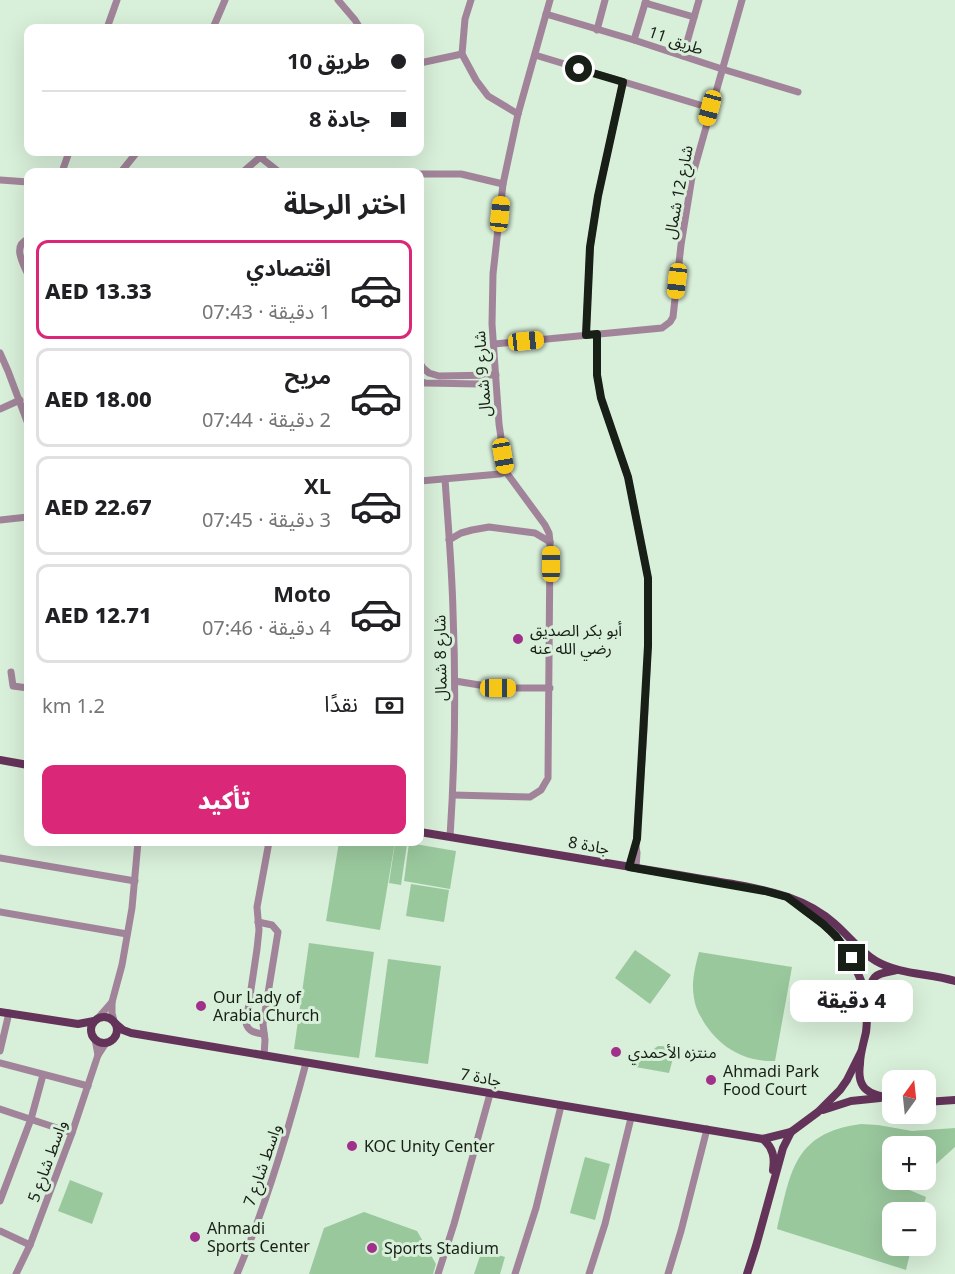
<!DOCTYPE html>
<html lang="ar">
<head>
<meta charset="utf-8">
<style>
	:root { --surface:#fff; --page:#f6f6f6; --text:#202124; --muted:#757577; --line:#e0e0e0; --accent:#db2777 }
	body { margin:0; font-family:"Noto Sans","Noto Sans Arabic",sans-serif; background:var(--page); color:var(--text); direction:rtl; height:100vh; display:flex; flex-direction:column; font-size:22px; white-space:nowrap }
	* { box-sizing:border-box; margin:0 }
	p { font-size:20px; color:var(--muted) }
	.icon { flex:none; width:33px; height:33px; fill:none; stroke:currentColor; stroke-width:2; stroke-linecap:round; stroke-linejoin:round }
	.map { position:relative; flex:1; overflow:hidden; direction:ltr }
	.sheet { position:absolute; left:24px; top:168px; width:400px; height:678px; display:flex; flex-direction:column; background:var(--surface); border-radius:12px; box-shadow:0 6px 24px #0002; direction:rtl }
	.sheet>* { flex:none }
	.top-card { position:absolute; left:24px; top:24px; width:400px; height:132px; border-radius:12px; box-shadow:0 6px 24px #0002; direction:rtl; display:grid; align-content:center; height:132px; padding:0 18px; background:var(--surface) }
	.needle { width:39px; rotate:15deg }
	.buttons { position:absolute; left:882px; top:1070px; display:grid; gap:12px }
	.buttons a { display:grid; place-items:center; width:54px; height:54px; border-radius:12px; background:var(--surface); box-shadow:0 6px 24px #0002; font-size:30px }
	.end { position:absolute; width:27px; height:27px; margin:-14px; border:8px solid #171f17; background:#fff; box-shadow:0 0 0 3px #fff }
	.from { border-radius:50% }
	.bubble { position:absolute; height:42px; border-radius:12px; background:var(--surface); box-shadow:0 6px 24px #0002; font-size:20px; font-weight:800; line-height:42px; text-align:center; direction:rtl }
	.car { position:absolute; width:18px; height:36px; margin:-18px -9px; border-radius:8px; box-shadow:0 0 4px 2px #0007; background:linear-gradient(#f5c518 24%,#345 0 40%,#f5c518 0 76%,#345 0 86%,#f5c518 0) }
	.top-card b { display:flex; align-items:center; gap:21px; height:57px; font-size:22px }
	.top-card b+b { border-top:2px solid var(--line) }
	.top-card i { width:15px; height:15px; background:var(--text) }
	ul { padding:0; list-style:none }
	li { display:flex; align-items:center; gap:18px; height:99px; margin:0 12px 9px; padding:0 6px; border:3px solid var(--line); border-radius:12px }
	li div { flex:1 }
	li b { display:block; font-size:22px }
	li em { font-style:normal; font-weight:800 }
	li.current { border-color:var(--accent) }
	li>.icon { width:54px; height:54px; stroke-width:1.5 }
	h2 { padding:0 18px; font-size:27px; line-height:72px }
	.pay { display:flex; align-items:center; gap:15px; height:66px; padding:0 18px; font-size:22px }
	.pay p { margin-inline-start:auto }
	.cta { display:flex; gap:12px; margin-top:auto; padding:12px 18px }
	.cta a { flex:1; height:69px; border-radius:12px; background:var(--accent); color:#fff; font-size:24px; font-weight:800; line-height:69px; text-align:center }
	.map>svg:first-child { display:block }
	.green { fill:#9ac89d }
	.lines { fill:none; stroke-linecap:round; stroke-linejoin:round }
	.minor { stroke:#a18499; stroke-width:7 }
	.major { stroke:#643359; stroke-width:8 }
	.route { stroke:#171f17; stroke-width:8 }
	.poi-dot { fill:#a12f8c; stroke:#d8efd9; stroke-width:2 }
	.labels { text-anchor:middle; stroke-width:6; stroke-linejoin:round; paint-order:stroke }
	.street-label { font-size:16px; fill:#171f17; stroke:#d8efd9 }
	.poi-label { font-size:16px; fill:#171f17; stroke:#d8efd9; text-anchor:start }
</style>
</head>
<body>
<div class="map">
<svg width="955" height="1274" viewBox="0 0 955 1274">
	<rect width="100%" height="100%" fill="#d8efd9"/>
	<g class="green">
		<polygon points="339,842 395,842 380,930 326,921"/>
		<polygon points="395,843 407,844 401,885 389,883"/>
		<polygon points="409,843 456,851 450,889 404,881"/>
		<polygon points="411,884 449,890 444,922 406,916"/>
		<polygon points="309,943 374,952 359,1058 294,1049"/>
		<polygon points="635,950 671,975 650,1004 615,978"/>
		<path d="M 699,952 L 792,967 L 775,1061 C 745,1062 721,1048 705,1024 C 700,1016 695,1007 694,998 C 691,983 695,967 699,952 Z"/>
		<polygon points="388,959 441,966 428,1064 375,1057"/>
		<polygon points="658,1046 676,1047 669,1073 630,1066"/>
		<path d="M 861,1124 L 878,1125 L 912,1131 L 955,1128 L 955,1147 L 926,1173 L 926,1146 L 892,1146 L 892,1179 L 919,1179 L 907,1189 L 926,1197 L 922,1212 L 892,1212 L 892,1245 L 912,1245 L 906,1270 L 777,1229 C 791,1172 793,1133 861,1124 Z"/>
		<polygon points="585,1157 610,1164 595,1220 570,1213"/>
		<polygon points="70,1180 103,1193 92,1224 58,1211"/>
		<polygon points="364,1212 417,1231 436,1264 433,1274 309,1274 324,1228"/>
		<polygon points="482,1250 505,1257 500,1274 474,1274"/>
	</g>
	<g class="lines">
		<g class="minor">
			<polyline points="338,0 355,20 360,28"/>
			<polyline points="471,0 465,19 462,54 476,80 488,96 518,114"/>
			<polyline points="645,3 694,17"/>
			<polyline points="546,14 634,40 722,69 798,92"/>
			<polyline points="107,28 117,0"/>
			<polyline points="213,28 225,0"/>
			<polyline points="597,30 605,0"/>
			<polyline points="634,40 646,0"/>
			<polyline points="535,55 710,108"/>
			<polyline points="683,56 699,0"/>
			<polyline points="420,63 462,54"/>
			<polyline points="260,157 279,172"/>
			<polyline points="62,172 69,152"/>
			<polyline points="121,172 137,152"/>
			<polyline points="243,172 266,152"/>
			<polyline points="420,174 461,174 503,184"/>
			<polyline points="0,180 28,182"/>
			<path d="M 28,239 C 12,246 23,263 28,275"/>
			<polyline points="597,334 597,375 601,398 628,477 648,578 648,646 644,731 636,846 637,853 636,868"/>
			<polyline points="586,335 590,247 598,196 623,82"/>
			<polyline points="494,344 662,328 670,322 673,317 681,245 692,177 742,0"/>
			<polyline points="0,353 8,371 28,424"/>
			<polyline points="420,363 423,368 429,373 439,376 496,375"/>
			<polyline points="420,381 425,383 480,384"/>
			<polyline points="0,409 20,400"/>
			<path d="M 445,479 C 448,523 452,568 453,612 C 456,687 455,762 450,837"/>
			<polyline points="420,481 500,474 506,472"/>
			<polyline points="0,520 28,517"/>
			<polyline points="449,540 461,533 472,530 489,527 535,533 550,542"/>
			<polyline points="11,672 13,686 28,688"/>
			<polyline points="455,681 498,688 550,688"/>
			<polyline points="453,795 530,797 541,790 548,778 550,542 549,533 545,525 506,472 499,424 492,324 493,274 503,184 518,114 550,0"/>
			<polyline points="0,858 135,881"/>
			<polyline points="0,912 127,934"/>
			<polyline points="258,922 272,925 278,932 263,1024 265,1040 264,1056"/>
			<polyline points="98,1018 112,1002"/>
			<polyline points="114,1021 112,1013 112,1002 122,965 132,908 138,842"/>
			<path d="M 264,1034 C 256,1033 248,1032 246,1023 L 257,949 L 259,930 L 257,907 L 269,842"/>
			<polyline points="95,1039 98,1055"/>
			<polyline points="0,1051 9,1013"/>
			<polyline points="0,1063 88,1086"/>
			<polyline points="0,1109 72,1133"/>
			<polyline points="0,1201 31,1119 43,1075"/>
			<polyline points="0,1231 30,1245"/>
			<polyline points="16,1274 30,1245 72,1133 98,1055 106,1043"/>
			<path d="M 237,1274 C 266,1206 287,1135 306,1063"/>
			<polyline points="438,1274 454,1224 490,1094"/>
			<polyline points="515,1274 536,1208 561,1106"/>
			<polyline points="589,1274 605,1224 631,1118"/>
			<polyline points="668,1274 681,1231 707,1129"/>
		</g>
		<g class="major">
			<polyline points="0,760 28,765"/>
			<path d="M 420,832 C 502,846 585,859 667,873 C 706,880 752,885 788,897 C 805,903 822,912 835,924 C 849,936 860,952 876,961 C 900,975 929,973 955,981"/>
			<path d="M 797,904 C 805,911 815,917 823,924 C 847,944 858,971 868,999"/>
			<polyline points="0,1012 78,1024 94,1021"/>
			<circle cx="104" cy="1030" r="13"/>
			<polyline points="116,1024 123,1030 131,1033 763,1139 791,1132 818,1112 840,1090 847,1080 861,1052"/>
			<path d="M 892,1098 C 883,1097 869,1095 863,1086 C 859,1080 859,1071 860,1064 C 860,1053 864,1042 866,1032 C 868,1018 866,987 875,977 C 880,972 891,972 897,970"/>
			<polyline points="926,1102 955,1100"/>
			<polyline points="823,1110 851,1101 880,1098"/>
			<path d="M 763,1139 C 773,1148 775,1157 773,1170"/>
			<polyline points="747,1274 756,1246 783,1148 791,1132"/>
		</g>
	</g>
	<g class="lines">
		<polyline class="route" points="579,69 623,82 598,196 590,247 586,335 597,334 597,375 601,398 628,477 648,578 648,646 642,752 637,839 629,867 765,891 787,897 823,924 836,936 852,958"/>
	</g>
	<g class="poi-dot">
		<circle cx="518" cy="639" r="6"/>
		<circle cx="201" cy="1006" r="6"/>
		<circle cx="616" cy="1052" r="6"/>
		<circle cx="711" cy="1080" r="6"/>
		<circle cx="352" cy="1146" r="6"/>
		<circle cx="195" cy="1237" r="6"/>
		<circle cx="372" cy="1248" r="6"/>
	</g>
	<g class="labels">
		<g class="street-label">
			<text transform="translate(676 40) rotate(19)" y="6">طريق 11</text>
			<text transform="translate(678 192) rotate(-79)" y="6">شارع 12 شمال</text>
			<text transform="translate(482 374) rotate(-94)" y="6">شارع 9 شمال</text>
			<text transform="translate(440 658) rotate(-91)" y="6">شارع 8 شمال</text>
			<text transform="translate(589 845) rotate(10)" y="6">جادة 8</text>
			<text transform="translate(481 1077) rotate(10)" y="6">جادة 7</text>
			<text transform="translate(47 1161) rotate(-70)" y="6">واسط شارع 5</text>
			<text transform="translate(262 1165) rotate(-71)" y="6">واسط شارع 7</text>
		</g>
		<g class="poi-label">
			<text x="530" y="636">أبو بكر الصديق<tspan x="530" dy="18">رضي الله عنه</tspan></text>
			<text x="213" y="1003">Our Lady of<tspan x="213" dy="18">Arabia Church</tspan></text>
			<text x="628" y="1058">منتزه الأحمدي</text>
			<text x="723" y="1077">Ahmadi Park<tspan x="723" dy="18">Food Court</tspan></text>
			<text x="364" y="1152">KOC Unity Center</text>
			<text x="207" y="1234">Ahmadi<tspan x="207" dy="18">Sports Center</tspan></text>
			<text x="384" y="1254">Sports Stadium</text>
		</g>
	</g>
</svg>
<div class="buttons">
<a><svg class="needle" viewBox="-14 -14 28 28"><path d="M0-13l5 13h-10z" fill="#e53935"/><path d="M0 13l5-13h-10z" fill="#757577"/></svg></a>
<a>+</a>
<a>−</a>
</div>
<i class="end from" style="left:579px;top:69px"></i>
<i class="end" style="left:852px;top:958px"></i>
<div class="bubble" style="left:790px;top:980px;width:123px">4 دقيقة</div>
<i class="car" style="left:710px;top:108px;rotate:195deg"></i>
<i class="car" style="left:500px;top:214px;rotate:6deg"></i>
<i class="car" style="left:677px;top:281px;rotate:187deg"></i>
<i class="car" style="left:526px;top:341px;rotate:84deg"></i>
<i class="car" style="left:503px;top:456px;rotate:170deg"></i>
<i class="car" style="left:551px;top:564px;rotate:0deg"></i>
<i class="car" style="left:498px;top:688px;rotate:90deg"></i>
<div class="top-card">
<b><i class="from"></i>طريق 10</b>
<b><i></i>جادة 8</b>
</div>
<section class="sheet">
<h2>اختر الرحلة</h2>
<ul>
<li class="current"><svg class="icon" aria-label="car" viewBox="0 0 24 24"><path d="M5 17H2v-5l4-1 3-4h7l3 4 3 1v5h-3M9 17h6M6 11h13"/><circle cx="7" cy="17" r="2"/><circle cx="17" cy="17" r="2"/></svg><div><b>اقتصادي</b><p>1 دقيقة · 07:43</p></div><em>AED 13.33</em></li>
<li><svg class="icon" aria-label="car" viewBox="0 0 24 24"><path d="M5 17H2v-5l4-1 3-4h7l3 4 3 1v5h-3M9 17h6M6 11h13"/><circle cx="7" cy="17" r="2"/><circle cx="17" cy="17" r="2"/></svg><div><b>مريح</b><p>2 دقيقة · 07:44</p></div><em>AED 18.00</em></li>
<li><svg class="icon" aria-label="car" viewBox="0 0 24 24"><path d="M5 17H2v-5l4-1 3-4h7l3 4 3 1v5h-3M9 17h6M6 11h13"/><circle cx="7" cy="17" r="2"/><circle cx="17" cy="17" r="2"/></svg><div><b>XL</b><p>3 دقيقة · 07:45</p></div><em>AED 22.67</em></li>
<li><svg class="icon" aria-label="car" viewBox="0 0 24 24"><path d="M5 17H2v-5l4-1 3-4h7l3 4 3 1v5h-3M9 17h6M6 11h13"/><circle cx="7" cy="17" r="2"/><circle cx="17" cy="17" r="2"/></svg><div><b>Moto</b><p>4 دقيقة · 07:46</p></div><em>AED 12.71</em></li>
</ul>
<div class="pay"><svg class="icon" aria-label="cash" viewBox="0 0 24 24"><path d="M3 7h18v10H3z"/><circle cx="12" cy="12" r="2"/></svg>نقدًا<p>1.2 km</p></div>
<div class="cta"><a>تأكيد</a></div>
</section>
</div>
</body>
</html>
